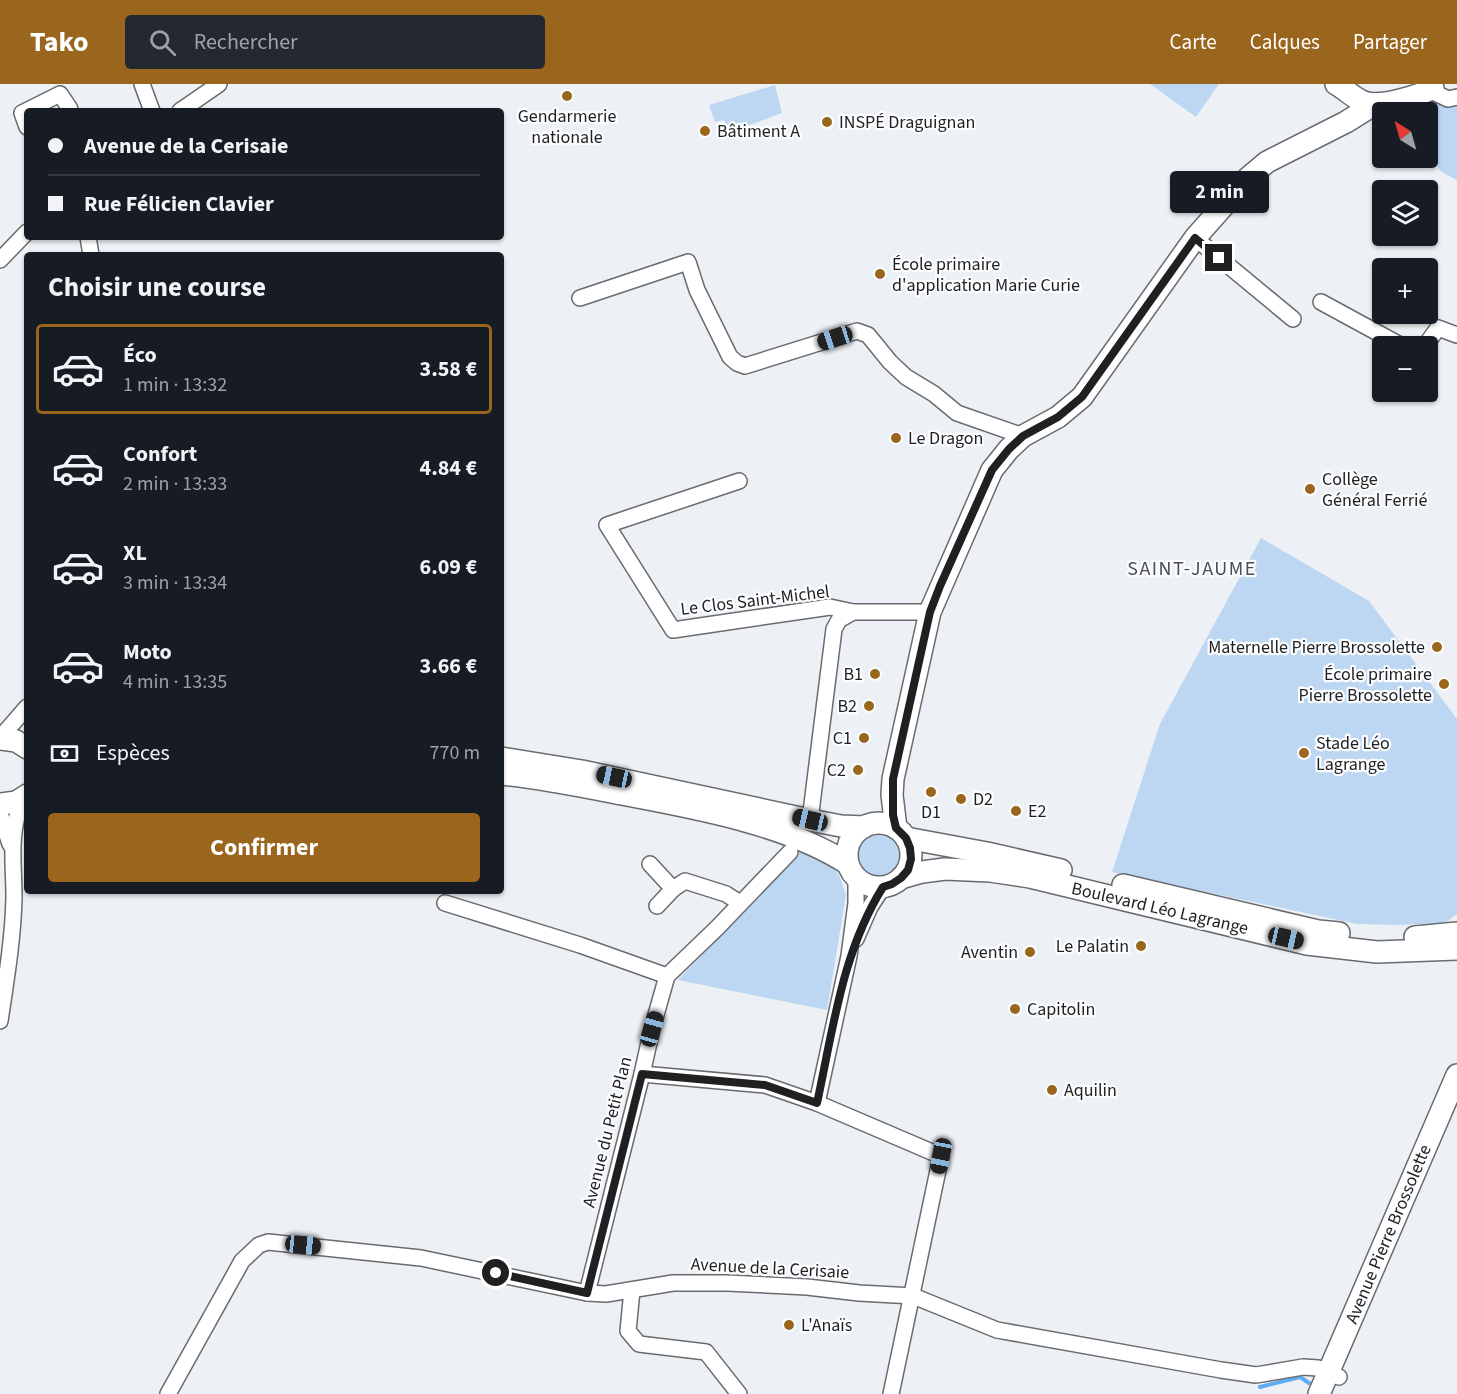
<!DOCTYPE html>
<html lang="fr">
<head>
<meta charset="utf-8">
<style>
	:root { --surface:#171b24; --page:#242831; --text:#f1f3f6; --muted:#9ea1a6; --line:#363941; --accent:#9a651d }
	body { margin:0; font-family:"Source Sans 3",sans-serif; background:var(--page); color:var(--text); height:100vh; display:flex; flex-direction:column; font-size:22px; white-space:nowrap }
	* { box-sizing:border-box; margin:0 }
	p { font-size:20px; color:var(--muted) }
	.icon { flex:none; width:33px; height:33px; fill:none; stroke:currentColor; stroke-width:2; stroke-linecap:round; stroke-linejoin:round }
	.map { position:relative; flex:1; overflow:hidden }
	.panel { position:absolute; left:24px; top:168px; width:480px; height:642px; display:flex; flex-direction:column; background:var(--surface); border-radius:6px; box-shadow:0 2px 4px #0004 }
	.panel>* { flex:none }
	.banner { position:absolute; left:24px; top:24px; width:480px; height:132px; border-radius:6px; box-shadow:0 2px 4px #0004; display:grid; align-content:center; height:132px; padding:0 24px; background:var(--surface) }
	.needle { width:39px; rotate:323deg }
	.tools { position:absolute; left:1372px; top:18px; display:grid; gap:12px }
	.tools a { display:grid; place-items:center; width:66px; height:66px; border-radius:6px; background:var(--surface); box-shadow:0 2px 4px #0004; font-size:30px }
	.end { position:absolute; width:27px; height:27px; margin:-14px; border:8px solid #1e2021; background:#fff; box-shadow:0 0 0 3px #fff }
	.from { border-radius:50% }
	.bubble { position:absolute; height:42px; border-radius:6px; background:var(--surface); box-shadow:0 2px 4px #0004; font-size:20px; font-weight:700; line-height:42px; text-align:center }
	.car { position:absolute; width:18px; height:36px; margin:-18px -9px; border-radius:8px; box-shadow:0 0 4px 2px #0007; background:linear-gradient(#222 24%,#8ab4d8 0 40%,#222 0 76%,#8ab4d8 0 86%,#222 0) }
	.banner b { display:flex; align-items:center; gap:21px; height:57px; font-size:22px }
	.banner b+b { border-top:2px solid var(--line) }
	.banner i { width:15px; height:15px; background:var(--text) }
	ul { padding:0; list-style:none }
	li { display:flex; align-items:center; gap:18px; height:90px; margin:0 12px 9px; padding:0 12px; border:3px solid transparent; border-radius:6px }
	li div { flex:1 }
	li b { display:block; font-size:22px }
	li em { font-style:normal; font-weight:700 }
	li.selected { border-color:var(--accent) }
	li>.icon { width:54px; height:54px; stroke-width:1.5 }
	h2 { padding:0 24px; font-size:27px; line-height:72px }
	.pay { display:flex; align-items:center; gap:15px; height:66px; padding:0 24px; font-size:22px }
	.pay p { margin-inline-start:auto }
	.button { display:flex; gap:12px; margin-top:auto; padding:12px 24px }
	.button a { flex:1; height:69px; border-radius:6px; background:var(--accent); color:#fff; font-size:24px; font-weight:700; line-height:69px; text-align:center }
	header { display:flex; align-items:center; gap:36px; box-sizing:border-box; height:84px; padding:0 30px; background:var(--accent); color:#fff }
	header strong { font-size:28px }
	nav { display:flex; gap:33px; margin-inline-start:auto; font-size:21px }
	.search { width:420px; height:54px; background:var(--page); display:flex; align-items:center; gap:15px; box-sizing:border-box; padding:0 21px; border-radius:6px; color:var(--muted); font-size:22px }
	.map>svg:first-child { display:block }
	.green { fill:#bdd7f2 }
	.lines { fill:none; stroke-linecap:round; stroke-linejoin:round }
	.stream { stroke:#60abf3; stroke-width:4 }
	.street-casing { stroke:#686b6f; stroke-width:18 }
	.secondary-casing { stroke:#686b6f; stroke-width:24 }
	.street { stroke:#fff; stroke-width:15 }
	.secondary { stroke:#fff; stroke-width:21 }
	.route { stroke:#1e2021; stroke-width:8 }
	.poi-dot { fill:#9a651d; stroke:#fcfdff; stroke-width:2 }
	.labels { text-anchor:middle; stroke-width:4.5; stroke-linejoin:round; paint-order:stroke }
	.poi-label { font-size:18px; fill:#1e2021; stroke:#fcfdff; text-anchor:start }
	.street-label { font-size:18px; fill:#1e2021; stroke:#fcfdff }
	.neighbourhood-label { font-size:20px; letter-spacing:1.5px; fill:#4a4d51; stroke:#fcfdff }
</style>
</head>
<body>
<header>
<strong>Tako</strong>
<div class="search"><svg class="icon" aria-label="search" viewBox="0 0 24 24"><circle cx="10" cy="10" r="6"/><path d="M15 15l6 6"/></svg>Rechercher</div>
<nav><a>Carte</a><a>Calques</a><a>Partager</a></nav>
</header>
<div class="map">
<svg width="1457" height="1310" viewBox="0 0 1457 1310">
	<rect width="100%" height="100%" fill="#edf0f4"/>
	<g class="green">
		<polygon points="1150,0 1219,0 1196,33"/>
		<polygon points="775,1 782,29 728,49 724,36 715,38 709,21"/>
		<polygon points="1440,15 1457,18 1457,96 1440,87 1435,77 1428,57 1428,28 1424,28 1422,22"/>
		<polygon points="1261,454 1369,517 1457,635 1457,830 1448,837 1441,839 1399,841 1357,840 1112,788 1160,640"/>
		<circle cx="878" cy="771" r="21"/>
		<polygon points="800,768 827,778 839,791 846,811 827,926 678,896"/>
	</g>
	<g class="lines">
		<polyline class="stream" points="1260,1303 1300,1293 1309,1299"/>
		<g class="street-casing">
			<g id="street">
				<polyline points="142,0 152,27"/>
				<polyline points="1429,6 1448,15 1457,13"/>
				<polyline points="180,27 219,0"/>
				<polyline points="27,43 22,29 60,10 70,25"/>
				<polyline points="88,153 91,171"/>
				<polyline points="1195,154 1293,235"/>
				<polyline points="0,176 27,148"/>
				<polyline points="580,214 688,178 697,206 730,273 737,279 745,282 857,247 868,251 890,278 906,293 934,310 957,329 1023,352"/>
				<polyline points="1321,218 1402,262"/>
				<polyline points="1425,262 1438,244 1457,251"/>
				<polyline points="739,397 607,441 673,546 830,523 853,528"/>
				<polyline points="0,654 27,623"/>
				<polyline points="0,729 10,760"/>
				<polyline points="810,736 834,545 839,536 853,528 930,528"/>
				<polyline points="650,780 673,805 685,797 726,810 740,819"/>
				<polyline points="445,819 580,861 667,892"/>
				<polyline points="657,822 673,805"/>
				<polyline points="856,855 870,823 883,803"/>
				<path d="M 0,937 C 6,897 13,855 14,814 C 14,777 8,751 23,714"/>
				<polyline points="642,990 765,1001 817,1019 941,1072 891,1310"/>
				<polyline points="817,1019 849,872 856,819 856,794"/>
				<polyline points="632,1206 628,1247 639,1260 706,1268 739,1310"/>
				<polyline points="587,1209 642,990 652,945 667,892 717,844 790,768"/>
				<polyline points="168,1310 242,1177 259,1161 268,1158 421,1174 587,1209 606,1210 673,1199 727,1199 807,1203 859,1209 913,1212 997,1246 1221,1286 1256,1291 1303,1283 1318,1284 1339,1293"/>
			</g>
		</g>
		<g class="secondary-casing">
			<g id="secondary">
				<path d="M 1336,0 C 1345,5 1355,15 1364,18 C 1380,24 1419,12 1433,4"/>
				<polyline points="0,655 16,657 27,664"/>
				<polyline points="501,674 582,687 810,736 841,742 864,743"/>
				<path d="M 501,690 C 543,694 585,703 627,711 C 696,724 789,741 848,780"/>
				<polyline points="0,720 16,718 27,711"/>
				<circle cx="879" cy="771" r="32"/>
				<polyline points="896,744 892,711 893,695 930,528 992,386 1009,365 1023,352 1058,333 1082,313 1195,154 1248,94 1267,78 1346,38 1375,20"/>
				<polyline points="906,754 987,769 1061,786"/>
				<polyline points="901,794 922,788 945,785 990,787 1030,793 1307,860 1377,868 1457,865"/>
				<polyline points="1123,801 1318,847 1339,849"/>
				<polyline points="1415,853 1457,849"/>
				<polyline points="1319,1310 1457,991"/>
			</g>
		</g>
		<use href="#street" class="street"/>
		<use href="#secondary" class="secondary"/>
	</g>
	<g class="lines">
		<path class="route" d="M 496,1189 L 587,1209 L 642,990 L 765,1001 L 817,1019 C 833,946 842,868 883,803 L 892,800 L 901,794 L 908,786 L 911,775 L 910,764 L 906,754 L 896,744 L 893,731 L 893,695 L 930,528 L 940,502 L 992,386 L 1009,365 L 1023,352 L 1058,333 L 1082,313 L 1195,154 L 1219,174"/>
	</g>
	<g class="poi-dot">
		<circle cx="567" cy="12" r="6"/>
		<circle cx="827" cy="38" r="6"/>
		<circle cx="705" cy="47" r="6"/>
		<circle cx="880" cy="190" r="6"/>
		<circle cx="896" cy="354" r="6"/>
		<circle cx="1310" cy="405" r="6"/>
		<circle cx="1437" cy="563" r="6"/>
		<circle cx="875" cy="590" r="6"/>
		<circle cx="1444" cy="600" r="6"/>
		<circle cx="869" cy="622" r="6"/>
		<circle cx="864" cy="654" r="6"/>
		<circle cx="1304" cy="669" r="6"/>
		<circle cx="858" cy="686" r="6"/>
		<circle cx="931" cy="708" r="6"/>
		<circle cx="961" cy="715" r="6"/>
		<circle cx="1016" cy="727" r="6"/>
		<circle cx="1141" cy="862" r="6"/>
		<circle cx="1030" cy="868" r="6"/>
		<circle cx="1015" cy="925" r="6"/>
		<circle cx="1052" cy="1006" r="6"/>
		<circle cx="789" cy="1241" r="6"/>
	</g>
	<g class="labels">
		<g class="poi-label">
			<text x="567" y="38" text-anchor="middle">Gendarmerie<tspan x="567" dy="21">nationale</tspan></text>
			<text x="839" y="44">INSPÉ Draguignan</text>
			<text x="717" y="53">Bâtiment A</text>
			<text x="892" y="186">École primaire<tspan x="892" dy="21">d'application Marie Curie</tspan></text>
			<text x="908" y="360">Le Dragon</text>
			<text x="1322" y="401">Collège<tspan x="1322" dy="21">Général Ferrié</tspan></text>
			<text x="1425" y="569" text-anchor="end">Maternelle Pierre Brossolette</text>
			<text x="863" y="596" text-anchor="end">B1</text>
			<text x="1432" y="596" text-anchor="end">École primaire<tspan x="1432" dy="21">Pierre Brossolette</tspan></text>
			<text x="857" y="628" text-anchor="end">B2</text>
			<text x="852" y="660" text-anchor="end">C1</text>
			<text x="1316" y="665">Stade Léo<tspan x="1316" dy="21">Lagrange</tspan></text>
			<text x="846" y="692" text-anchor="end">C2</text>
			<text x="973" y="721">D2</text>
			<text x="1028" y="733">E2</text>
			<text x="931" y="734" text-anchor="middle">D1</text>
			<text x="1129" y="868" text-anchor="end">Le Palatin</text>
			<text x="1018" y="874" text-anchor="end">Aventin</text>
			<text x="1027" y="931">Capitolin</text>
			<text x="1064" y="1012">Aquilin</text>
			<text x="801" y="1247">L'Anaïs</text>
		</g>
		<g class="street-label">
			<text transform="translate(755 516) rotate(-7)" y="6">Le Clos Saint-Michel</text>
			<text transform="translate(1160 824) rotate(13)" y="6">Boulevard Léo Lagrange</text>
			<text transform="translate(607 1048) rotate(-76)" y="6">Avenue du Petit Plan</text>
			<text transform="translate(1388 1150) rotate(-67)" y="6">Avenue Pierre Brossolette</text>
			<text transform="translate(770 1184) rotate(3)" y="6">Avenue de la Cerisaie</text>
		</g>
		<g class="neighbourhood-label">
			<text x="1192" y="491">SAINT-JAUME</text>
		</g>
	</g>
</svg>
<div class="tools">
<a><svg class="needle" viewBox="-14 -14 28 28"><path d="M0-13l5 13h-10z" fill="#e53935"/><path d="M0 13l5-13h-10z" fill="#9ea1a6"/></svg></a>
<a><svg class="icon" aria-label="layers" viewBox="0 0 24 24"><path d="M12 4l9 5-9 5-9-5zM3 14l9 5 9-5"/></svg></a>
<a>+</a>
<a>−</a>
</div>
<i class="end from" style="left:496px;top:1189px"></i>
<i class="end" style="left:1219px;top:174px"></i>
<div class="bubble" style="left:1170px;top:87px;width:99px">2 min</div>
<i class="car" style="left:835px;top:254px;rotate:252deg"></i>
<i class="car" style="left:614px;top:693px;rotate:282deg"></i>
<i class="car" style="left:810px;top:736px;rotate:283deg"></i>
<i class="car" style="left:1286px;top:854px;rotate:103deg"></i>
<i class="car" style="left:652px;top:945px;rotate:16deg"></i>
<i class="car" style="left:941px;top:1072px;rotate:191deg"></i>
<i class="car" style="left:303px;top:1161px;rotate:96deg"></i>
<div class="banner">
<b><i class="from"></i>Avenue de la Cerisaie</b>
<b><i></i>Rue Félicien Clavier</b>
</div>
<section class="panel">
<h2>Choisir une course</h2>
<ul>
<li class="selected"><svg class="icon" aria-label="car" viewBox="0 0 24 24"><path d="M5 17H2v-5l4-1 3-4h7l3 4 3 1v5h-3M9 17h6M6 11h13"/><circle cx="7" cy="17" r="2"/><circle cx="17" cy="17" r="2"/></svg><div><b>Éco</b><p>1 min · 13:32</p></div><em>3.58 €</em></li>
<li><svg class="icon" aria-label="car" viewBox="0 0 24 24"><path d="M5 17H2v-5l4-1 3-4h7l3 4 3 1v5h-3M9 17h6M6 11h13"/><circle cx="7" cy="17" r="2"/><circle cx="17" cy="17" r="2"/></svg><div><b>Confort</b><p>2 min · 13:33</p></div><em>4.84 €</em></li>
<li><svg class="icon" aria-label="car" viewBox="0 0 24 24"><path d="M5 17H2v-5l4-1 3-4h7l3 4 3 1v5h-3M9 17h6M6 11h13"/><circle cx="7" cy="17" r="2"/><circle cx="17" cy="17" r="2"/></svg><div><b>XL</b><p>3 min · 13:34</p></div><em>6.09 €</em></li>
<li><svg class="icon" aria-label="car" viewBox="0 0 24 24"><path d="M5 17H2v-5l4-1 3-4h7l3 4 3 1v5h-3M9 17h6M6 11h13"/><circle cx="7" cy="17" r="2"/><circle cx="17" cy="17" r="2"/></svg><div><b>Moto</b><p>4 min · 13:35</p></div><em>3.66 €</em></li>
</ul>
<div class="pay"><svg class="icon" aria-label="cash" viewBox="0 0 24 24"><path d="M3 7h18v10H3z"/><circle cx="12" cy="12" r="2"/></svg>Espèces<p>770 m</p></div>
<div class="button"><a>Confirmer</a></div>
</section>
</div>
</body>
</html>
